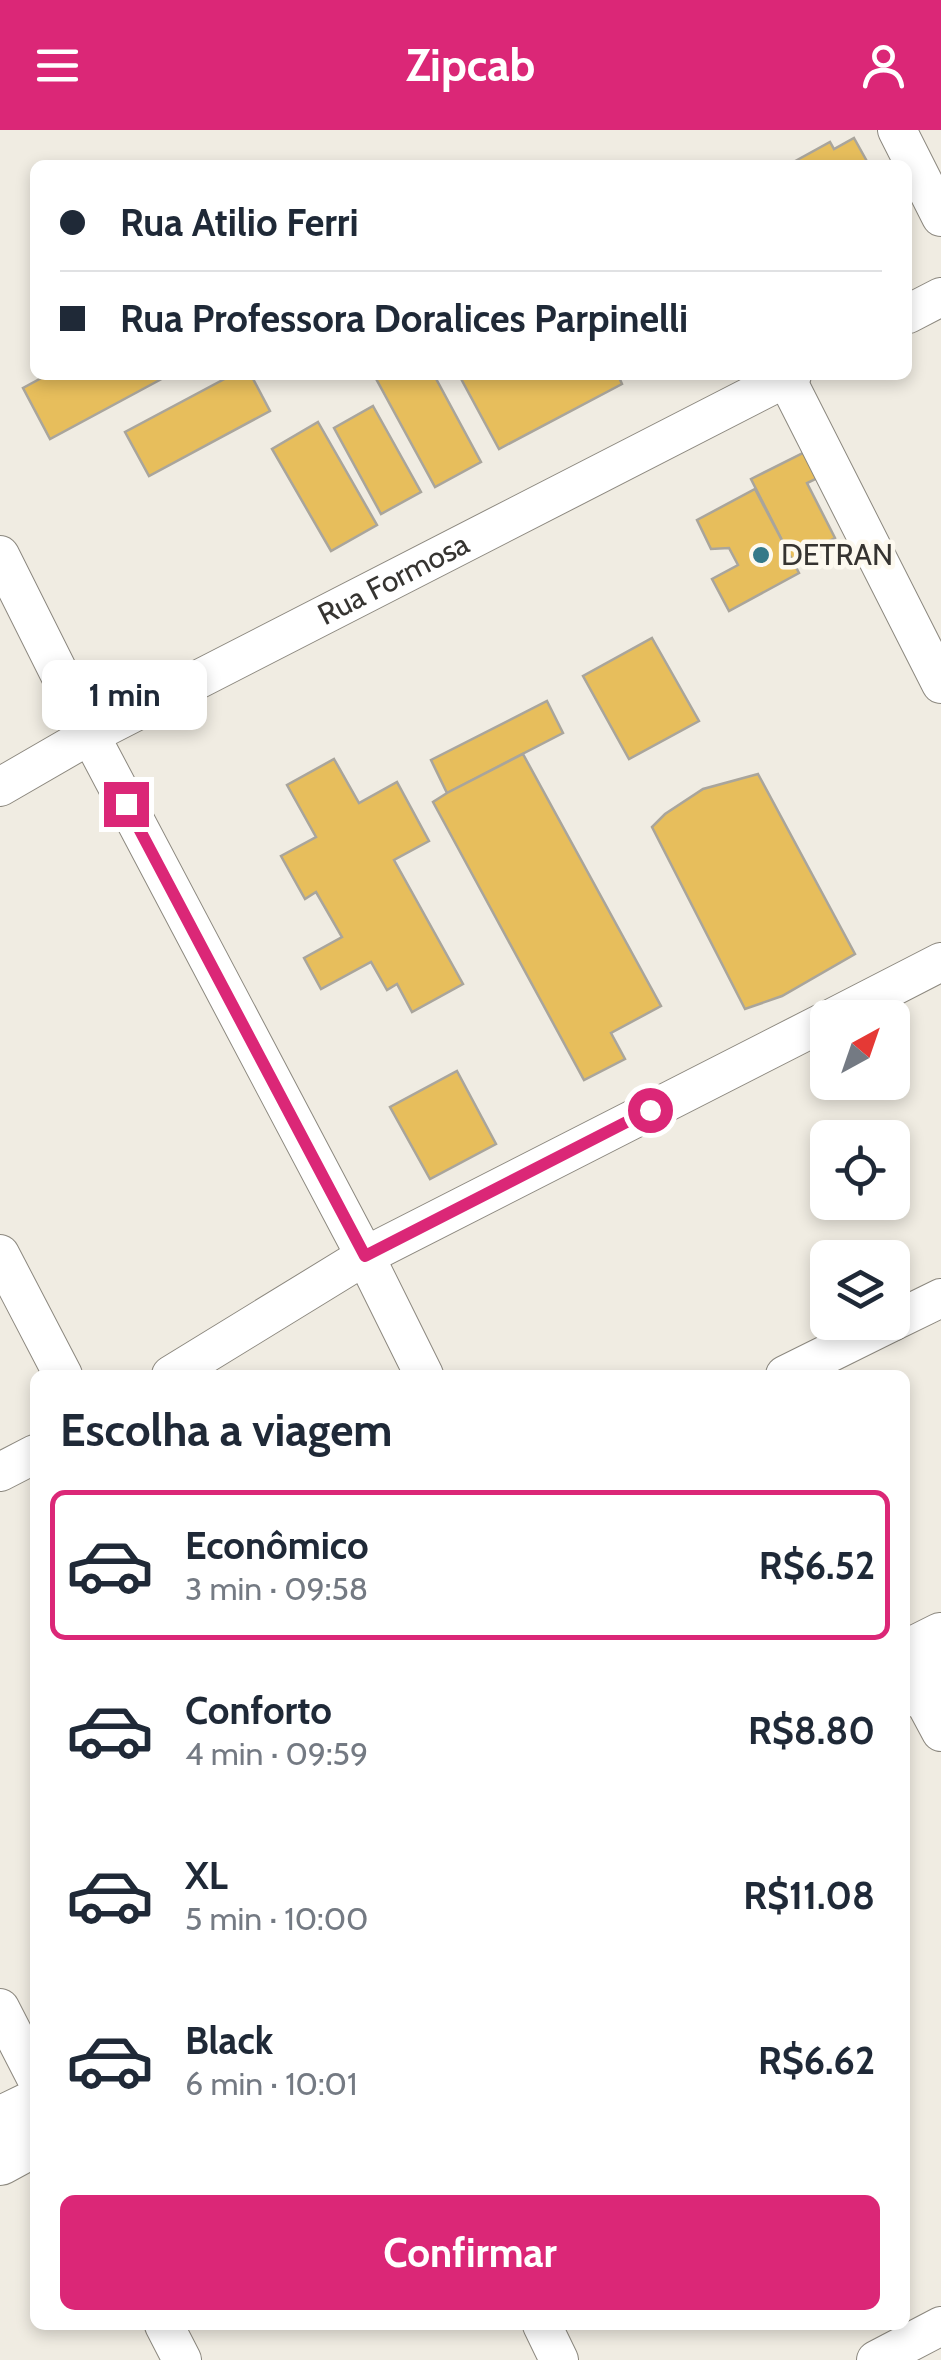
<!DOCTYPE html>
<html lang="pt">
<head>
<meta charset="utf-8">
<style>
	:root { --surface:#fff; --page:#f6f6f7; --text:#1f2937; --muted:#747a83; --line:#e0e1e3; --accent:#db2777 }
	body { margin:0; font-family:Cabin,sans-serif; background:var(--page); color:var(--text); height:100vh; display:flex; flex-direction:column; font-size:38px; white-space:nowrap }
	* { box-sizing:border-box; margin:0 }
	p { font-size:32px; color:var(--muted) }
	.icon { flex:none; width:55px; height:55px; fill:none; stroke:currentColor; stroke-width:2; stroke-linecap:round; stroke-linejoin:round }
	.map { position:relative; flex:1; overflow:hidden }
	.side { position:absolute; left:30px; top:1240px; width:880px; height:960px; display:flex; flex-direction:column; background:var(--surface); border-radius:15px; box-shadow:0 5px 15px #0003 }
	.side>* { flex:none }
	.banner { position:absolute; left:30px; top:30px; width:882px; height:220px; border-radius:15px; box-shadow:0 5px 15px #0003; display:grid; align-content:center; height:220px; padding:0 30px; background:var(--surface) }
	.needle { width:65px; rotate:40deg }
	.controls { position:absolute; left:810px; top:870px; display:grid; gap:20px }
	.controls a { display:grid; place-items:center; width:100px; height:100px; border-radius:15px; background:var(--surface); box-shadow:0 5px 15px #0003; font-size:50px }
	.end { position:absolute; width:45px; height:45px; margin:-22px; border:12px solid #db2777; background:#fff; box-shadow:0 0 0 5px #fff }
	.from { border-radius:50% }
	.bubble { position:absolute; height:70px; border-radius:15px; background:var(--surface); box-shadow:0 5px 15px #0003; font-size:32px; font-weight:700; line-height:70px; text-align:center }
	.banner b { display:flex; align-items:center; gap:35px; height:95px; font-size:38px }
	.banner b+b { border-top:2px solid var(--line) }
	.banner i { width:25px; height:25px; background:var(--text) }
	ul { padding:0; list-style:none }
	li { display:flex; align-items:center; gap:30px; height:150px; margin:0 20px 15px; padding:0 10px; border:5px solid transparent; border-radius:15px }
	li div { flex:1 }
	li b { display:block; font-size:38px }
	li em { font-style:normal; font-weight:700 }
	li.selected { border-color:var(--accent) }
	li>.icon { width:90px; height:90px; stroke-width:1.5 }
	h2 { padding:0 30px; font-size:45px; line-height:120px }
	.button { display:flex; gap:20px; margin-top:auto; padding:20px 30px }
	.button a { flex:1; height:115px; border-radius:15px; background:var(--accent); color:#fff; font-size:40px; font-weight:700; line-height:115px; text-align:center }
	header { display:flex; justify-content:space-between; align-items:center; height:130px; padding:0 30px; background:var(--accent); color:#fff; font-size:45px; font-weight:700 }
	.map>svg:first-child { display:block }
	.building { fill:#e7be5c; stroke:#a9a59c; stroke-width:2.5 }
	.lines { fill:none; stroke-linecap:round; stroke-linejoin:round }
	.minor-casing { stroke:#8c887f; stroke-width:40 }
	.tertiary-casing { stroke:#8c887f; stroke-width:50 }
	.minor { stroke:#fff; stroke-width:38 }
	.tertiary { stroke:#fff; stroke-width:48 }
	.route { stroke:#db2777; stroke-width:12 }
	.poi-dot { fill:#347988; stroke:#fdf9ef; stroke-width:4 }
	.labels { text-anchor:middle; stroke-width:9; stroke-linejoin:round; paint-order:stroke }
	.poi-label { font-size:30px; fill:#363431; stroke:#fdf9ef; text-anchor:start }
	.street-label { font-size:30px; fill:#363431; stroke:#fdf9ef }
</style>
</head>
<body>
<header><svg class="icon" aria-label="menu" viewBox="0 0 24 24"><path d="M4 6h16M4 12h16M4 18h16"/></svg>Zipcab<svg class="icon" aria-label="person" viewBox="0 0 24 24"><circle cx="12" cy="8" r="4"/><path d="M4 21q1-7 8-7t8 7"/></svg></header>
<div class="map">
<svg width="941" height="2230" viewBox="0 0 941 2230">
	<rect width="100%" height="100%" fill="#f0ece2"/>
	<g class="building">
		<polygon points="854,8 869,35 788,35 830,12 834,19"/>
		<polygon points="47,245 169,245 50,309 23,258"/>
		<polygon points="232,245 251,245 270,281 149,346 125,302"/>
		<polygon points="374,245 434,245 481,332 435,357"/>
		<polygon points="459,245 618,245 622,254 499,319"/>
		<polygon points="373,276 421,362 381,384 334,298"/>
		<polygon points="318,292 377,395 331,421 272,319"/>
		<polygon points="811,319 824,345 807,353 835,408 792,430 751,349"/>
		<polygon points="755,359 799,443 729,481 712,449 738,435 729,418 711,419 697,390"/>
		<polygon points="652,508 699,591 629,629 583,546"/>
		<polygon points="547,571 563,603 447,663 431,630"/>
		<polygon points="523,624 661,876 611,903 625,929 584,950 433,672 447,663"/>
		<polygon points="334,629 359,673 397,652 429,711 394,730 463,854 412,882 397,854 387,860 371,832 321,859 304,828 342,807 316,762 305,769 281,726 316,707 287,655"/>
		<polygon points="758,644 855,824 782,866 745,879 652,697 665,684 703,659"/>
		<polygon points="457,941 496,1014 430,1049 390,977"/>
	</g>
	<g class="lines">
		<g class="minor-casing">
			<g id="minor">
				<polyline points="897,0 941,87"/>
				<polyline points="908,184 941,167"/>
				<polyline points="786,248 941,554"/>
				<polyline points="0,425 90,605 365,1126 424,1245"/>
				<path id="s1" d="M 0,657 L 90,605 L 792,245"/>
				<polyline points="832,888 941,832"/>
				<polyline points="0,1124 63,1245"/>
				<polyline points="892,1192 941,1168"/>
				<polyline points="171,1245 365,1126 828,890"/>
				<polyline points="785,1245 892,1192"/>
				<polyline points="0,1342 35,1324"/>
				<polyline points="905,1535 941,1602"/>
				<polyline points="0,1878 35,1946"/>
				<polyline points="164,2195 182,2230"/>
				<polyline points="542,2195 559,2230"/>
				<polyline points="876,2230 941,2196"/>
			</g>
		</g>
		<g class="tertiary-casing">
			<g id="tertiary">
				<polyline points="905,1525 941,1507"/>
				<polyline points="905,1563 941,1544"/>
				<polyline points="0,1991 35,1974"/>
				<polyline points="0,2031 35,2012"/>
			</g>
		</g>
		<use href="#minor" class="minor"/>
		<use href="#tertiary" class="tertiary"/>
	</g>
	<g class="lines">
		<polyline class="route" points="126,674 365,1126 650,980"/>
	</g>
	<circle class="poi-dot" cx="761" cy="425" r="10"/>
	<g class="labels">
		<g class="poi-label">
			<text x="781" y="435">DETRAN</text>
		</g>
		<g class="street-label">
			<text dy="10" stroke="none"><textPath href="#s1" startOffset="445">Rua Formosa</textPath></text>
		</g>
	</g>
</svg>
<div class="controls">
<a><svg class="needle" viewBox="-14 -14 28 28"><path d="M0-13l5 13h-10z" fill="#e53935"/><path d="M0 13l5-13h-10z" fill="#747a83"/></svg></a>
<a><svg class="icon" aria-label="locate" viewBox="0 0 24 24"><circle cx="12" cy="12" r="6"/><path d="M12 2v4M12 18v4M2 12h4M18 12h4"/></svg></a>
<a><svg class="icon" aria-label="layers" viewBox="0 0 24 24"><path d="M12 4l9 5-9 5-9-5zM3 14l9 5 9-5"/></svg></a>
</div>
<i class="end from" style="left:650px;top:980px"></i>
<i class="end" style="left:126px;top:674px"></i>
<div class="bubble" style="left:42px;top:530px;width:165px">1 min</div>
<div class="banner">
<b><i class="from"></i>Rua Atilio Ferri</b>
<b><i></i>Rua Professora Doralices Parpinelli</b>
</div>
<section class="side">
<h2>Escolha a viagem</h2>
<ul>
<li class="selected"><svg class="icon" aria-label="car" viewBox="0 0 24 24"><path d="M5 17H2v-5l4-1 3-4h7l3 4 3 1v5h-3M9 17h6M6 11h13"/><circle cx="7" cy="17" r="2"/><circle cx="17" cy="17" r="2"/></svg><div><b>Econômico</b><p>3 min · 09:58</p></div><em>R$6.52</em></li>
<li><svg class="icon" aria-label="car" viewBox="0 0 24 24"><path d="M5 17H2v-5l4-1 3-4h7l3 4 3 1v5h-3M9 17h6M6 11h13"/><circle cx="7" cy="17" r="2"/><circle cx="17" cy="17" r="2"/></svg><div><b>Conforto</b><p>4 min · 09:59</p></div><em>R$8.80</em></li>
<li><svg class="icon" aria-label="car" viewBox="0 0 24 24"><path d="M5 17H2v-5l4-1 3-4h7l3 4 3 1v5h-3M9 17h6M6 11h13"/><circle cx="7" cy="17" r="2"/><circle cx="17" cy="17" r="2"/></svg><div><b>XL</b><p>5 min · 10:00</p></div><em>R$11.08</em></li>
<li><svg class="icon" aria-label="car" viewBox="0 0 24 24"><path d="M5 17H2v-5l4-1 3-4h7l3 4 3 1v5h-3M9 17h6M6 11h13"/><circle cx="7" cy="17" r="2"/><circle cx="17" cy="17" r="2"/></svg><div><b>Black</b><p>6 min · 10:01</p></div><em>R$6.62</em></li>
</ul>
<div class="button"><a>Confirmar</a></div>
</section>
</div>
</body>
</html>
